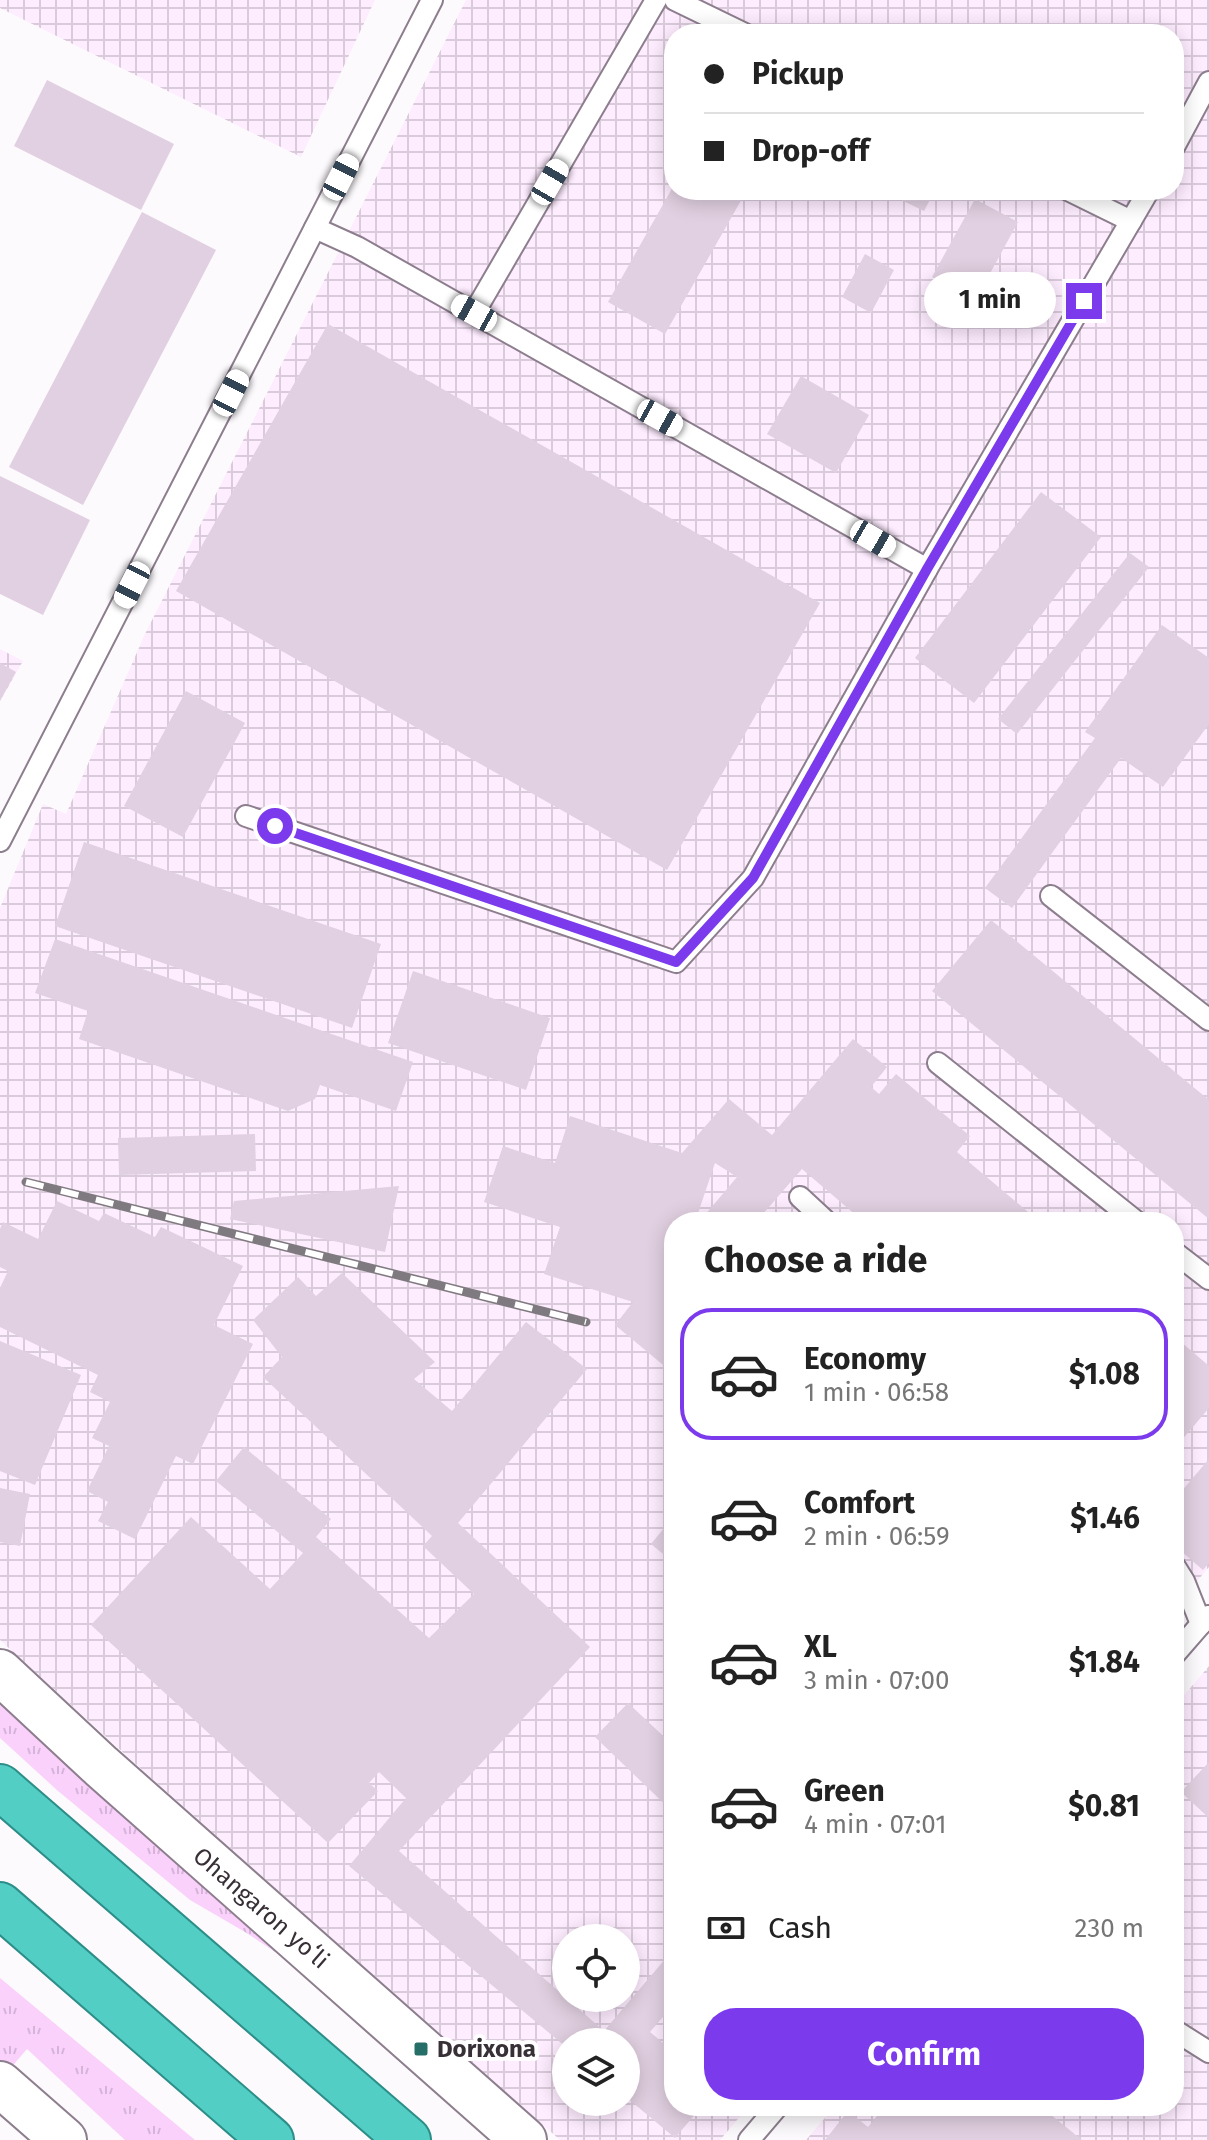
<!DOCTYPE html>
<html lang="en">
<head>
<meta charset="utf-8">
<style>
	:root { --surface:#fff; --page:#f6f6f6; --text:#222; --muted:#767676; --line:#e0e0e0; --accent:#7c3aed }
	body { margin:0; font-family:"Fira Sans",sans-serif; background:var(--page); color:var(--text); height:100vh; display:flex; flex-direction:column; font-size:30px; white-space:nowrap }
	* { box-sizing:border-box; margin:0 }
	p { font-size:26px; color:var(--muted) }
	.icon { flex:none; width:44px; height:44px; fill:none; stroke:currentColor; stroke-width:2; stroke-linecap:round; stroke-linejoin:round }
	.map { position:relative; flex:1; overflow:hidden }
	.drawer { position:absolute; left:664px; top:1212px; width:520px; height:904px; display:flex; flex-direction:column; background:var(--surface); border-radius:32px; box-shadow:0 4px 20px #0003 }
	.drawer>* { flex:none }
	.top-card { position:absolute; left:664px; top:24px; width:520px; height:176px; border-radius:32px; box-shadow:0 4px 20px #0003; display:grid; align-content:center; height:176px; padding:0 40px; background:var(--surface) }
	.controls { position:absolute; left:552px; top:1924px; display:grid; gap:16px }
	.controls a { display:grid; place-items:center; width:88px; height:88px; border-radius:50%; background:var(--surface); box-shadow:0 4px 20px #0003; font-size:40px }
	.end { position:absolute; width:36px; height:36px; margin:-18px; border:10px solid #7c3aed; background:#fff; box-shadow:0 0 0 4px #fff }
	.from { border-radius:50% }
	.bubble { position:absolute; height:56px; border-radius:28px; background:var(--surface); box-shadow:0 4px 20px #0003; font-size:26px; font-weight:700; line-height:56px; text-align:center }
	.car { position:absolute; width:24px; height:48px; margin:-24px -12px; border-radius:10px; box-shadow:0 0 6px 2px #0007; background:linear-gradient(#fff 24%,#345 0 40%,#fff 0 76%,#345 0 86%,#fff 0) }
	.top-card b { display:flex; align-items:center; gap:28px; height:76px; font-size:30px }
	.top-card b+b { border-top:2px solid var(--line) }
	.top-card i { width:20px; height:20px; background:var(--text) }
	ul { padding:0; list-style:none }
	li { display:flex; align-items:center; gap:24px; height:132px; margin:0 16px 12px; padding:0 24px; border:4px solid transparent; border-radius:32px }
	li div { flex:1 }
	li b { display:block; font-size:30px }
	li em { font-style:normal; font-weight:700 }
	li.current { border-color:var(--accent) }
	li>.icon { width:72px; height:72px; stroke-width:1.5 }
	h2 { padding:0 40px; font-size:36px; line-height:96px }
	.pay { display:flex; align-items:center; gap:20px; height:88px; padding:0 40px; font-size:30px }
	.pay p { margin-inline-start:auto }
	.action { display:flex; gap:16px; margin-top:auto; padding:16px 40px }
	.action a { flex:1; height:92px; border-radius:32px; background:var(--accent); color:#fff; font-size:32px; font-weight:700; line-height:92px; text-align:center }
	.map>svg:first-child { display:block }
	.industrial { fill:url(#industrial-grid); fill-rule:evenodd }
	.grass { fill:url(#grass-tufts) }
	.building { fill:#e1d0e1 }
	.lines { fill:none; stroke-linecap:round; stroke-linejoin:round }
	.service-casing { stroke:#8d7e8e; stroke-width:24 }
	.secondary-casing { stroke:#8d7e8e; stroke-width:48 }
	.trunk-casing { stroke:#2d8e89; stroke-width:48 }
	.service { stroke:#fff; stroke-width:20 }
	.secondary { stroke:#fff; stroke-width:44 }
	.trunk { stroke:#52cec4; stroke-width:44 }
	.rail-casing { stroke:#7f7a7f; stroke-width:9 }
	.rail { stroke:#fff; stroke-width:6; stroke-dasharray:18; stroke-linecap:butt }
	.route { stroke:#7c3aed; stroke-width:10 }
	.poi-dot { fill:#266f68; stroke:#fff; stroke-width:3 }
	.labels { text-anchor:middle; stroke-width:8; stroke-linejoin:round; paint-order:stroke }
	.street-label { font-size:24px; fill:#373037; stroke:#fff }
	.poi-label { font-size:24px; font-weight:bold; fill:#373037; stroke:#fff; text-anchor:start }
</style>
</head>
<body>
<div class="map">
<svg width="1209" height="2140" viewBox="0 0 1209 2140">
	<defs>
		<pattern id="industrial-grid" width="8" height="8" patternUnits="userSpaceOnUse" patternTransform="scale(2)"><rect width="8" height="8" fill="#feecff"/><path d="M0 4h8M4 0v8" fill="none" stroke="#dacbdb"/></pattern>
		<pattern id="grass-tufts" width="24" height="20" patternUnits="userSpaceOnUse" patternTransform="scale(2)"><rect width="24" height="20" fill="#f9d1fb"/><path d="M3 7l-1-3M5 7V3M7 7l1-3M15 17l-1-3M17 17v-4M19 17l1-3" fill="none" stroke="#d6b4d8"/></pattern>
	</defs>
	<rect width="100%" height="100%" fill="#fdfafd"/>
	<g class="industrial">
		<polygon points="0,0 375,0 301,157 0,8"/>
		<path d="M 466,0 L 1209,0 L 1209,1567 L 1174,1608 L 1174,1222 L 674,1222 L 674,2106 L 749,2106 L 720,2140 L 560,2140 L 150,1777 L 0,1640 L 0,908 L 43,804 L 66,814 L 145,634 ZM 674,34 L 1174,34 L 1174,190 L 674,190 ZM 566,1938 L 626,1938 L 626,1998 L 566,1998 ZM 566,2042 L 626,2042 L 626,2102 L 566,2102 Z"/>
		<polygon points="0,649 23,661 0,701"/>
		<polygon points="1209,1666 1209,2140 806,2140 835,2106 1174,2106 1174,1707"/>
	</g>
	<g class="grass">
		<polygon points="0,1701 292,1963 245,1932 190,1900 58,1791 0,1738"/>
		<polygon points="0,1978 195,2140 125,2140 27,2049 9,2070 0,2062"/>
	</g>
	<g class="building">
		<polygon points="47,80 174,144 141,210 14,146"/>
		<polygon points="674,185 674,190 747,190 665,334 608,302"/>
		<polygon points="902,190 935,190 924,211 897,198"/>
		<polygon points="975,199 1018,222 975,301 932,277"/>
		<polygon points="142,212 216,250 83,505 9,467"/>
		<polygon points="865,254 894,270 871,313 842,297"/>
		<polygon points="328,324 820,603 667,870 176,591"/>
		<polygon points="801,376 869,415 836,473 767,434"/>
		<polygon points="0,476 90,520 43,615 0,594"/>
		<polygon points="1041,492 1101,537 974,703 915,658"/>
		<polygon points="1130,553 1149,567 1017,734 998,719"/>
		<polygon points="1162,625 1209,658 1209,724 1163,787 1121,758 1012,908 985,888 1095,738 1085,732"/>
		<polygon points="0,663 16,672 0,701"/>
		<polygon points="186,691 245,723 183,837 124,806"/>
		<polygon points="84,842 381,944 352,1028 55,926"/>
		<polygon points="991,920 1209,1100 1209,1219 932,991"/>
		<polygon points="55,939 413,1062 396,1111 320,1085 315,1099 288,1111 79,1039 88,1011 35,993"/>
		<polygon points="413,971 550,1018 526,1090 388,1043"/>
		<polygon points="853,1039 887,1067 871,1087 879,1094 896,1074 970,1136 957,1152 1040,1222 864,1222 802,1169 756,1222 699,1222 737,1177 715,1163 695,1222 674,1222 674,1374 615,1325 633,1302 544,1274 560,1227 484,1202 503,1146 555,1163 570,1116 682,1153 729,1099 772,1135"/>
		<polygon points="255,1134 256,1171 119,1175 118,1138"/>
		<polygon points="399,1186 385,1252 230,1219 234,1201"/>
		<polygon points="57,1201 99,1221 104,1213 155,1237 161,1227 243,1266 214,1325 253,1344 193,1464 176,1456 135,1539 98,1521 108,1502 87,1491 109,1446 92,1438 110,1402 90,1392 98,1375 0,1327 0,1288 8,1271 0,1267 0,1229 3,1222 38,1239"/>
		<polygon points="342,1273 435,1362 414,1379 452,1411 526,1322 587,1369 458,1523 590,1647 399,1851 604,2031 666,1958 674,1966 674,2004 650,2032 674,2052 674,2106 702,2106 675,2138 626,2097 626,2042 566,2042 566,2047 349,1866 406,1798 379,1772 369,1783 378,1791 328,1843 91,1625 191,1517 270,1589 303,1553 216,1481 244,1447 331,1519 316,1537 429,1638 474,1594 423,1546 432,1536 263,1377 282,1357 253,1320 298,1277 316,1296"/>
		<polygon points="1174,1336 1209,1366 1209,1408 1174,1449"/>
		<polygon points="0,1341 81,1375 35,1485 0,1471"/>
		<polygon points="1209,1459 1209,1563 1203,1570 1174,1545 1174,1500"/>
		<polygon points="0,1488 30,1494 20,1546 0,1542"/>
		<polygon points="674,1516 674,1563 651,1544"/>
		<polygon points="628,1703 674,1746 674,1813 595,1737"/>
		<polygon points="1209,1762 1209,1818 1181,1792"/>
		<polygon points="885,2106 1040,2106 1082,2140 825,2140 848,2111 868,2127"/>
	</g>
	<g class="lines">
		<g class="service-casing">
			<g id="service">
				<polyline points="675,0 745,34"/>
				<polyline points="1174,147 1209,82"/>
				<polyline points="1068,190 1131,221"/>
				<polyline points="315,228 357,247 927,569 1149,190"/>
				<polyline points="474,313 656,0"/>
				<polyline points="246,816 676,962 753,878 927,569"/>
				<polyline points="0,841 432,0"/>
				<polyline points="1051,896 1209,1020"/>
				<polyline points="938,1063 1137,1222"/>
				<polyline points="800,1197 827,1222"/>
				<polyline points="1174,1252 1209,1279"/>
				<polyline points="1174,1565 1184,1581 1201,1624"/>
				<polyline points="1174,1655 1208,1616"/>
				<polyline points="1174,2030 1209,2052"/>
				<polyline points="749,2140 778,2106"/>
			</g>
		</g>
		<g class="secondary-casing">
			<g id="secondary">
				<polyline points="0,1672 101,1766 524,2140"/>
				<polyline points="0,2084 64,2140"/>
			</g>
		</g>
		<g class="trunk-casing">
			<g id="trunk">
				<polyline points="0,1787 408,2140"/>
				<polyline points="0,1905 271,2140"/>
			</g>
		</g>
		<use href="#service" class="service"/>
		<use href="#secondary" class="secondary"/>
		<use href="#trunk" class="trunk"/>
		<g class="rail-casing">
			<polyline id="rail" points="26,1182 586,1322"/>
		</g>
		<use href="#rail" class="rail"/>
	</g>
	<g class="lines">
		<polyline class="route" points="275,826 676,962 753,878 927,569 1084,301"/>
	</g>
	<rect class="poi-dot" x="413" y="2041" width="16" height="16" rx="4"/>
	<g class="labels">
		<g class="street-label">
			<text transform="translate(261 1908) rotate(41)" y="8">Ohangaron yoʻli</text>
		</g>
		<g class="poi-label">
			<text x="437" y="2057">Dorixona</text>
		</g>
	</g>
</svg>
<div class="controls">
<a><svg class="icon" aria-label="locate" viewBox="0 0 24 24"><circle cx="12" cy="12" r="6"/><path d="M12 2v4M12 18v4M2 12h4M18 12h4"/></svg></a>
<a><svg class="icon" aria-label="layers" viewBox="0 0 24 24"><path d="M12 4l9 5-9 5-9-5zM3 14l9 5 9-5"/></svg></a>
</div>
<i class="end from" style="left:275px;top:826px"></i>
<i class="end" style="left:1084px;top:301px"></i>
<div class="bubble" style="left:924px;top:272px;width:132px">1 min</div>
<i class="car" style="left:341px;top:177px;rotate:27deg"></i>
<i class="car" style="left:550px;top:182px;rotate:30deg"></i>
<i class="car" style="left:474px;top:313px;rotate:299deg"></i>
<i class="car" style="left:231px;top:393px;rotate:27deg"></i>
<i class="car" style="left:660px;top:418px;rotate:119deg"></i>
<i class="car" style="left:873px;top:539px;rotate:120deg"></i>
<i class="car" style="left:132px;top:585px;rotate:207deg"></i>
<div class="top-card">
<b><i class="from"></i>Pickup</b>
<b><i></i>Drop-off</b>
</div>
<section class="drawer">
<h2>Choose a ride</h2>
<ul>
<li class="current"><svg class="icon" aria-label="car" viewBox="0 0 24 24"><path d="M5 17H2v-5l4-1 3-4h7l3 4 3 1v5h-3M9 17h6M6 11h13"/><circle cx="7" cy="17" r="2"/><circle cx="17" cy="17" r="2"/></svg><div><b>Economy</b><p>1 min · 06:58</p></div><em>$1.08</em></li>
<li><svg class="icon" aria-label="car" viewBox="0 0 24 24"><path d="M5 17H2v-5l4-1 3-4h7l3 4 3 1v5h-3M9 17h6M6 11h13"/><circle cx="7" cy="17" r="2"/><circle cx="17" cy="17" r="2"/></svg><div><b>Comfort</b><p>2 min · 06:59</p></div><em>$1.46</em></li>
<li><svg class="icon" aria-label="car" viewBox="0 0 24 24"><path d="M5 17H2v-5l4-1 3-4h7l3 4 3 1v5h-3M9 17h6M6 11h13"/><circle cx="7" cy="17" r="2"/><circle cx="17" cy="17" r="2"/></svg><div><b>XL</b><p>3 min · 07:00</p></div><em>$1.84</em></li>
<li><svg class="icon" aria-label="car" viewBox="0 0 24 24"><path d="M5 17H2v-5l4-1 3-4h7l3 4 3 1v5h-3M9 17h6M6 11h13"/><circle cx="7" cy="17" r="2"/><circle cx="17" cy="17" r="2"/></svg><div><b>Green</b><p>4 min · 07:01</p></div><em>$0.81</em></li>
</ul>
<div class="pay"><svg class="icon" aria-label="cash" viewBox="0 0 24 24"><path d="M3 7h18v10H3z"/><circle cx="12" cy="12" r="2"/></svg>Cash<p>230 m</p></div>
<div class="action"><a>Confirm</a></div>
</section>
</div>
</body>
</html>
